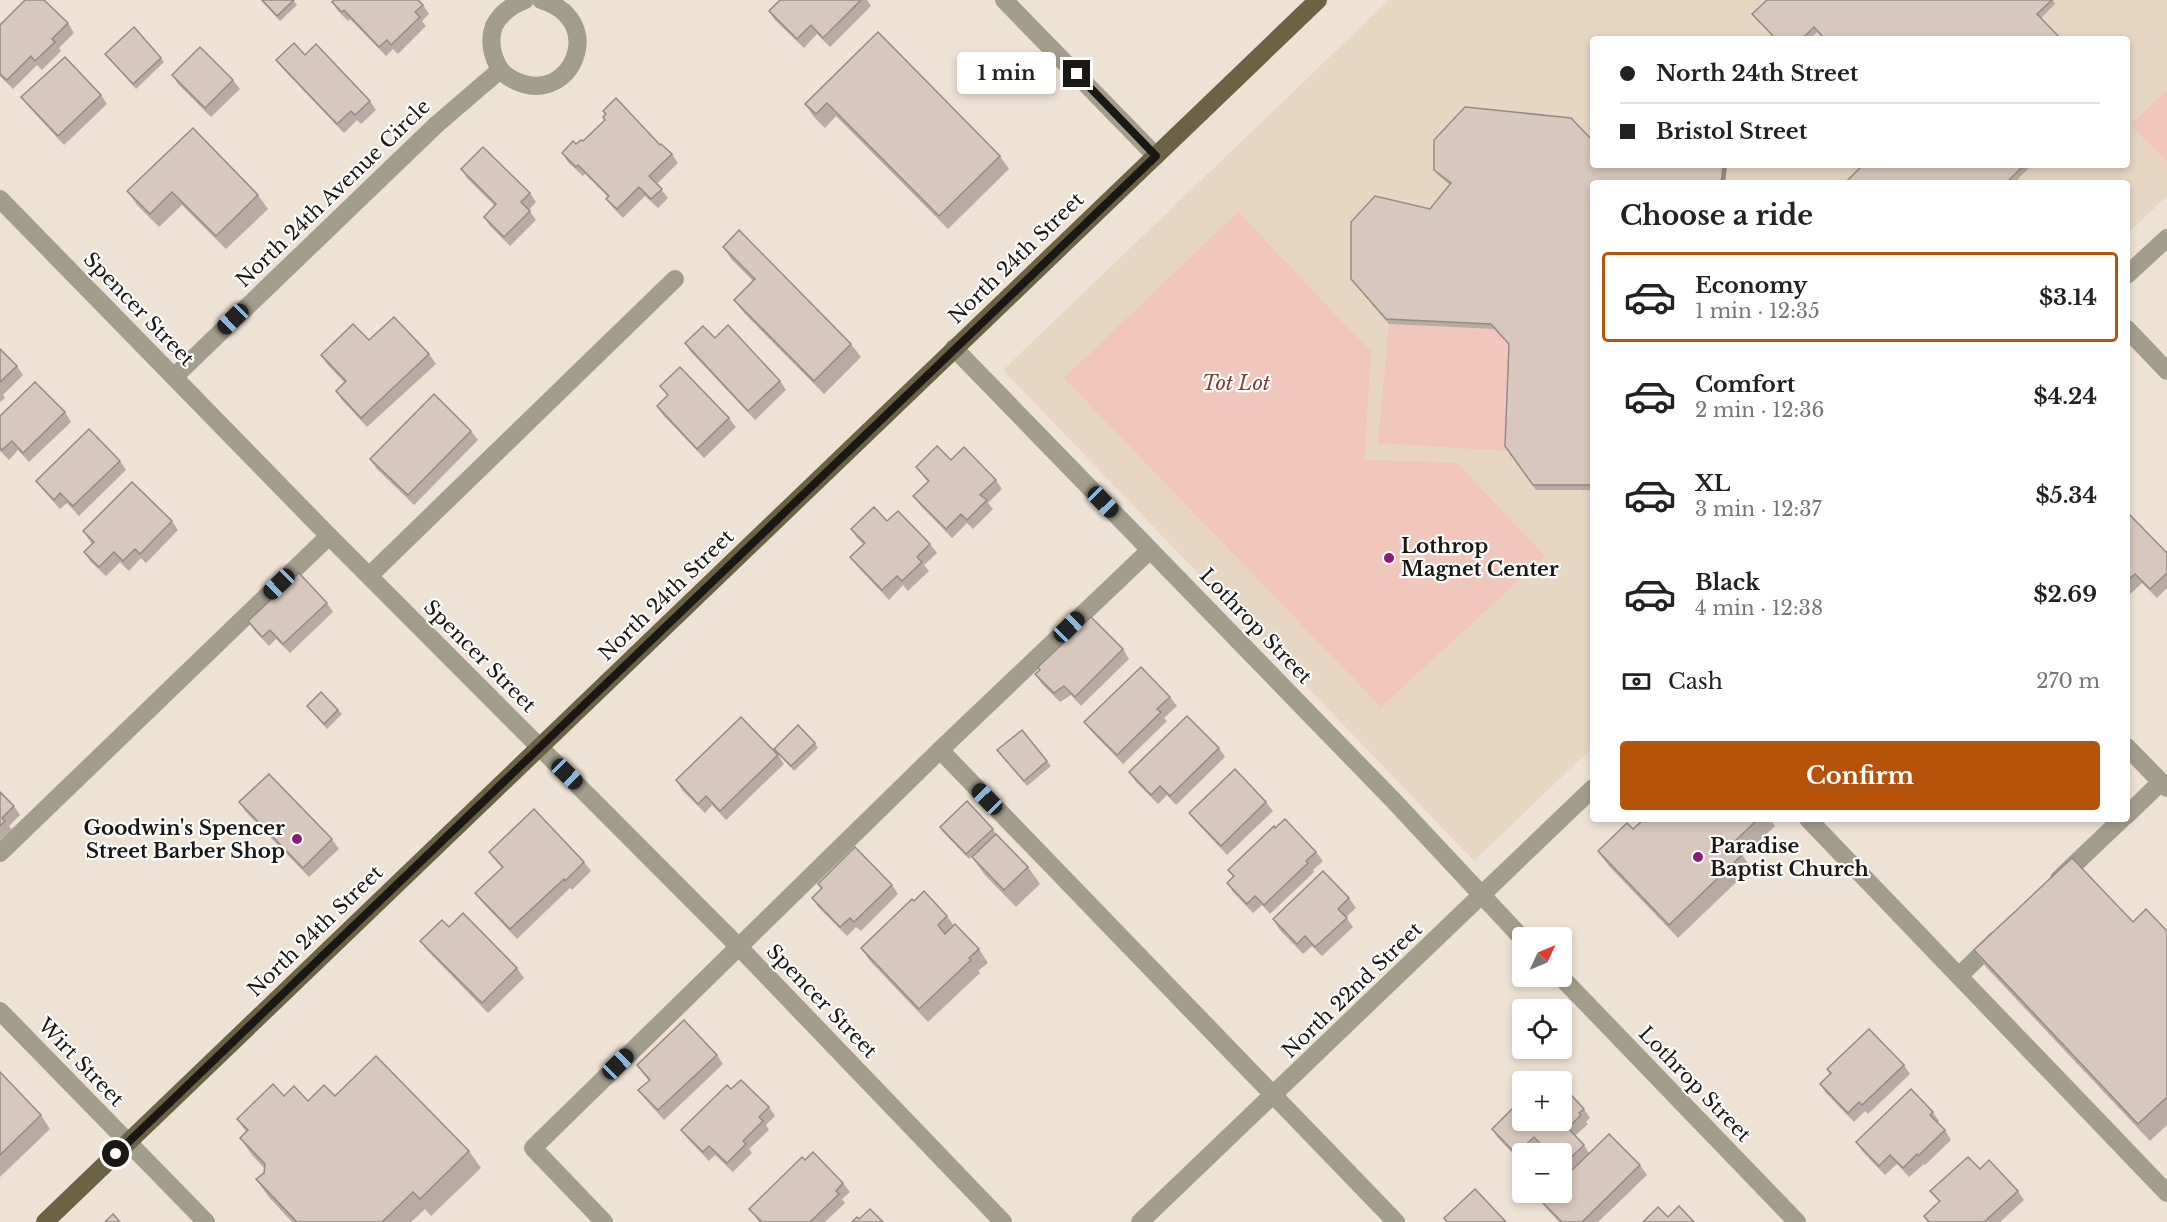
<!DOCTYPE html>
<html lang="en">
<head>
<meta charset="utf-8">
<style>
	:root { --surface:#fff; --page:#f2f2f2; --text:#222; --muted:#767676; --line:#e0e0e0; --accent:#b45309 }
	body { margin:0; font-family:"Libre Baskerville",serif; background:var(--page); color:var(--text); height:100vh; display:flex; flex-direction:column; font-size:22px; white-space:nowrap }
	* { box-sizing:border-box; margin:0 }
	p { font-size:20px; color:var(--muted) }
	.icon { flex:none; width:33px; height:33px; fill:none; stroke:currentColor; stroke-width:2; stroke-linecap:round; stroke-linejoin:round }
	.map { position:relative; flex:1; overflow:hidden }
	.sheet { position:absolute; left:1590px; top:180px; width:540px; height:642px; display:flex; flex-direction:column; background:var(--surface); border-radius:6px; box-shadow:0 3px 9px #0003 }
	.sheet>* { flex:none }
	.guide { position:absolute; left:1590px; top:36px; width:540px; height:132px; border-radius:6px; box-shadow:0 3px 9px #0003; display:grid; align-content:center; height:132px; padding:0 30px; background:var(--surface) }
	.needle { width:39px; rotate:46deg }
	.fabs { position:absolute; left:1512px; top:927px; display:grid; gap:12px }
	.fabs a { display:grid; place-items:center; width:60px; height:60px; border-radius:6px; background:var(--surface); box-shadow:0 3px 9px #0003; font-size:30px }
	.end { position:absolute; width:27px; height:27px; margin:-14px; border:8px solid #1b1712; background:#fff; box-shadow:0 0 0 3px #fff }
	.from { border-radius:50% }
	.bubble { position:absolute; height:42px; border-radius:6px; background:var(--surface); box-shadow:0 3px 9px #0003; font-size:20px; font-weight:800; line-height:42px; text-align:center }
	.car { position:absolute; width:18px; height:36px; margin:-18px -9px; border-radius:8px; box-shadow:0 0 4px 2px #0007; background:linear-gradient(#222 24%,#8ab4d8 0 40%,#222 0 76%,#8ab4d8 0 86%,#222 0) }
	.guide b { display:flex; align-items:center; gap:21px; height:57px; font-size:22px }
	.guide b+b { border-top:2px solid var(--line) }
	.guide i { width:15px; height:15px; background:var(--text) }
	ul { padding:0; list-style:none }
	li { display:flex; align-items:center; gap:18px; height:90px; margin:0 12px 9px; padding:0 18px; border:3px solid transparent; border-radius:6px }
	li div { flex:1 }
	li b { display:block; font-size:22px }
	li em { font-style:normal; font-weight:800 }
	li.active { border-color:var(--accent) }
	li>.icon { width:54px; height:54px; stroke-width:1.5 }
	h2 { padding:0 30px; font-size:27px; line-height:72px }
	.pay { display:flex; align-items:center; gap:15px; height:66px; padding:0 30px; font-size:22px }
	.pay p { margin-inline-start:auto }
	.cta { display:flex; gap:12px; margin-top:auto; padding:12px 30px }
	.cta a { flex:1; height:69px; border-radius:6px; background:var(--accent); color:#fff; font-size:24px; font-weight:800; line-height:69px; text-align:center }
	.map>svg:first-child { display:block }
	.built { fill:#e6d6c2; fill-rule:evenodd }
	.green { fill:#f1c7bb }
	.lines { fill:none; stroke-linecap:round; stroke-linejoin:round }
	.minor { stroke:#a39d8c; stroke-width:18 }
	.major { stroke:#6c6344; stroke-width:18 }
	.wall { fill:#b9aba3 }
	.shaded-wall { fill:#968b84 }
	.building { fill:#d7c7bd; stroke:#968b84; stroke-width:1.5 }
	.route { stroke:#1b1712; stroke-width:8 }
	.poi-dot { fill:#911a79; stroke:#fff; stroke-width:2 }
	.labels { text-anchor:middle; stroke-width:4.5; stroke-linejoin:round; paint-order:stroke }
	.street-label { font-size:20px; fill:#1b1712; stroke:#fff }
	.park-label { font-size:20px; font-style:italic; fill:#7d4233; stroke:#fff }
	.poi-label { font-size:20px; font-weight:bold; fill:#1b1712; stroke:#fff; text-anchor:start }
</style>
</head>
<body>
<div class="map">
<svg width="2167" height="1222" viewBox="0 0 2167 1222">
	<rect width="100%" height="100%" fill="#eee2d4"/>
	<path class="built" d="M 1389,0 L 2167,0 L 2167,196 L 2127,234 L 2127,183 L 1593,183 L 1593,747 L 1474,861 L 1003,370 ZM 1593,39 L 2127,39 L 2127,165 L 1593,165 Z"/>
	<g class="green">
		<polygon points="2167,90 2167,162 2131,125"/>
		<polygon points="1238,212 1371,352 1364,460 1457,463 1545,556 1381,707 1064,378"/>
		<polygon points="1389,324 1494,329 1513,349 1508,451 1378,443"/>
	</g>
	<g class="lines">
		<g class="minor">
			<path d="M 525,0 C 512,5 501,12 494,26 C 489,39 492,54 498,66 C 502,73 509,78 516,81 C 571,107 609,20 541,0"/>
			<polyline points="1004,0 1156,156"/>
			<polyline points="0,199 329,536 738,946 1003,1222"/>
			<polyline points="2127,275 2167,238"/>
			<polyline points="2127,329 2167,371"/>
			<polyline points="954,348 1393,800 1522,938"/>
			<polyline points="174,377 436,125 500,70"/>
			<polyline points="369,576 675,279"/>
			<polyline points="2127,747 2167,788"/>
			<polyline points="940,750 1396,1222"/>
			<polyline points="2127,815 2161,782"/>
			<polyline points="1808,819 2167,1193"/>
			<polyline points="0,853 329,536"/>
			<polyline points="2059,879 2122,819"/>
			<polyline points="1560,976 1797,1222"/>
			<polyline points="1959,976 1996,940"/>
			<polyline points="0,1011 206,1222"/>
			<polyline points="604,1222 533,1148 940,750 1150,550"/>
			<polyline points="1140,1222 1593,788"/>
		</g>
		<polyline class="major" points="45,1222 1318,0"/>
	</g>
	<g class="wall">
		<polygon points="261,0 293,0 297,5 280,21"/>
		<polygon points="780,0 867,0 871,6 830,47 817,34 804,48 775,20 769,11"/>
		<polygon points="1767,0 2053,0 2055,4 2041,18 2061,39 1824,39 1817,32 1810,39 1775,39 1752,14"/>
		<polygon points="332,2 423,5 429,14 422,21 426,26 398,54 393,49 386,56 350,19 348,21 338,11"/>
		<polygon points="68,23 74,33 59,48 61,51 42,70 37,65 13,89 0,76 0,25"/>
		<polygon points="878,32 1000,156 1009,169 948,229 836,116 825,128 814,117 805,104"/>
		<polygon points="105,54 161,58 164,62 136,89"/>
		<polygon points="305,55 370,101 376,110 361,124 357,120 344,133 283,69 276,60"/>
		<polygon points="172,75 233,80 240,89 211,117 178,84"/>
		<polygon points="101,95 107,104 64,145 28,106 21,97"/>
		<polygon points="603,111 660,145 672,154 678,163 657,184 668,198 658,208 645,196 623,218 613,208 606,199 608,197 585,174 583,176 568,162 562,153 583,141 605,120 603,117 605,114"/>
		<polygon points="193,128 258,195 268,209 226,249 182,205 159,227 137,205 127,191"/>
		<polygon points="1593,165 1727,165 1725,183 1593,183 1593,490 1536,490 1505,446 1509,345 1494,329 1389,324 1351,279 1430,209 1450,185 1438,175 1434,170"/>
		<polygon points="1863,165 2032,165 2014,183 1845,183"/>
		<polygon points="461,169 530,193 536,202 529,210 536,220 510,246 490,226 484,217 495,206 467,178"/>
		<polygon points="723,247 851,344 861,357 824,394 744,313 734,300 753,281 732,260"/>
		<polygon points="715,338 780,381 786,390 755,420 691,352 685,343"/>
		<polygon points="369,340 429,354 436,364 367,427 342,400 336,391 345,383 327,364 321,355"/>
		<polygon points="0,349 17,366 23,375 3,395 5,398 0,402"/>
		<polygon points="660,386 729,418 736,427 704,458 663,415 657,406 668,396"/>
		<polygon points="65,412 71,422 29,462 18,450 9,460 0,451 0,416"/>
		<polygon points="471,431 478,440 414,505 376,468 370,459"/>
		<polygon points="951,460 996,480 1002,489 988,503 993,509 973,529 967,523 952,538 920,505 913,496 928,482 916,467"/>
		<polygon points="120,461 126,470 79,516 67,503 60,509 43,490 36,481"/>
		<polygon points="2127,516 2167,553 2167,588 2157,598 2142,583 2128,596 2127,596"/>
		<polygon points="172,521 178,530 146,563 141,558 129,571 120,562 106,576 90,561 84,552 92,544 83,531"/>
		<polygon points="887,521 930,544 937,553 924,565 929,571 908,591 903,585 889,600 857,566 850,557 863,544 857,538 851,529"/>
		<polygon points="327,603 333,612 290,653 276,639 269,646 254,630 248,621"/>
		<polygon points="1123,649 1129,659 1081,706 1071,695 1060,702 1042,684 1035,674"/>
		<polygon points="1170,697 1177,706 1164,718 1167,721 1123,764 1091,731 1084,722"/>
		<polygon points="307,706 338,710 342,714 327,729"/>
		<polygon points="815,743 818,748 794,771 774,749"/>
		<polygon points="1219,748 1225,757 1176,805 1167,795 1158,804 1136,782 1129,772"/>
		<polygon points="997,750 1047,761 1051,766 1027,786"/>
		<polygon points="778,755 784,764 726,820 712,805 705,813 682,790 676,780"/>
		<polygon points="0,792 14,806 20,815 9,826 12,830 0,840"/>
		<polygon points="239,802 332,839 339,849 309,877 246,812"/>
		<polygon points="1266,802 1273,811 1227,855 1196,822 1189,813"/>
		<polygon points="1644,819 1770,819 1775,826 1743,856 1751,868 1678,938 1608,865 1598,851 1633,829"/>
		<polygon points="940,827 993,829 996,834 969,859 943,832"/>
		<polygon points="1275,828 1316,852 1323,861 1313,870 1314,872 1270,914 1262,905 1253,913 1233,892 1227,883 1233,877 1228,870"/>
		<polygon points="489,852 584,862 591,871 572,890 570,888 517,939 482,902 475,893 502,868 496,861"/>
		<polygon points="972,857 1028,867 1040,884 1016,907 984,874"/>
		<polygon points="818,884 892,885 898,894 861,931 856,927 847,936 818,907 812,898 821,888"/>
		<polygon points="1349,898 1356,908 1346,917 1353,927 1322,956 1312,946 1303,954 1279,929 1273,919"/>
		<polygon points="914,901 947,916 954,926 979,949 988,963 978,971 980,973 928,1022 870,961 861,948"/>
		<polygon points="2133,922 2167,931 2167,1125 2150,1141 1986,967 1974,950"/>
		<polygon points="449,927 517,968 524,978 488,1013 427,950 420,941"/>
		<polygon points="717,1055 723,1064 664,1120 645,1099 638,1090 649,1081 637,1065"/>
		<polygon points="1904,1065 1910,1074 1868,1114 1865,1111 1854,1122 1826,1093 1820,1084 1830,1074 1827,1069"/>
		<polygon points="0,1072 41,1115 50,1129 0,1177"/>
		<polygon points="731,1089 769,1107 775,1116 766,1125 769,1130 749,1149 752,1153 733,1172 715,1155 709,1161 688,1139 681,1130"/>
		<polygon points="284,1096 308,1101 335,1096 469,1151 481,1168 431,1216 425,1209 411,1222 292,1222 268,1196 256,1179 264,1173 265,1169 252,1155 240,1138 246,1132 237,1119"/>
		<polygon points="1584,1109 1590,1118 1586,1122 1588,1124 1575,1136 1584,1145 1589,1153 1640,1165 1647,1175 1598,1222 1559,1222 1547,1209 1540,1200 1567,1174 1562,1168 1562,1154 1547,1154 1540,1146 1532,1154 1522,1154 1522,1163 1498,1138 1492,1129"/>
		<polygon points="1933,1112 1939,1121 1937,1123 1945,1130 1951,1140 1925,1165 1924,1164 1909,1177 1897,1164 1885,1175 1863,1152 1856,1142"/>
		<polygon points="805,1160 843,1183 850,1192 842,1199 845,1203 825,1222 759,1222 749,1209"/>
		<polygon points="1980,1169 2018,1191 2024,1200 2000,1222 1928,1222 1924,1216 1939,1202 1930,1191"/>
	</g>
	<polygon class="shaded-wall" points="1723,165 1727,165 1725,183 1721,183"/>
	<g class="building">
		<polygon points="25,0 44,0 68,23 52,39 55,42 35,61 31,56 7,80 0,74 0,25"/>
		<polygon points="262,0 294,0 277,16"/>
		<polygon points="334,0 418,0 423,5 415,12 420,17 391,45 387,40 379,47 344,10 342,12 332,2"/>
		<polygon points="780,0 861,0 823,38 811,25 797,39 769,11"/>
		<polygon points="1767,0 2052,0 2037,14 2061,39 1825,39 1814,27 1802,39 1776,39 1752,14"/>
		<polygon points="134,27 161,58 133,84 105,54"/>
		<polygon points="878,32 1000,156 939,216 827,103 816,114 805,104"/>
		<polygon points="294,43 305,55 316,44 370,101 355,115 351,111 337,124 276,60"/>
		<polygon points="200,47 233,80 205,108 172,75"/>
		<polygon points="65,57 101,95 58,136 21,97"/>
		<polygon points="616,98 660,145 661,144 672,154 649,176 662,189 651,199 639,187 617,209 606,199 609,196 578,165 576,167 562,153 573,141 576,144 581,140 583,141 605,120 603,117 606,114 603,111"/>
		<polygon points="1465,107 1571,118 1593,141 1593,165 1723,165 1721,183 1593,183 1593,485 1533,485 1505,446 1509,344 1491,324 1386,319 1351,279 1351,222 1375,196 1430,209 1451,183 1434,170 1434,140"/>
		<polygon points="193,128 258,195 216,236 172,192 150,214 127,191"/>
		<polygon points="483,147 530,193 521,202 530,211 504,237 484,217 496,204 461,169"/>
		<polygon points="1863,165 2024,165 2006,183 1845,183"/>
		<polygon points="739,230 851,344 814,381 734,300 755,279 723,247"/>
		<polygon points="394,317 429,354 361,418 336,391 346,381 321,355 353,324 369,340"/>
		<polygon points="728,325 780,381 748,411 685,343 703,326 715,338"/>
		<polygon points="0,349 17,366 0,382"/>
		<polygon points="680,367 729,418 697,449 657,406 668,395 660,386"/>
		<polygon points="35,382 65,412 23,453 12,441 2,450 0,448 0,416"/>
		<polygon points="434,394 471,431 408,495 370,459"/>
		<polygon points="89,429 120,461 73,506 60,493 54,500 36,481"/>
		<polygon points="937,446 951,460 964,447 996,480 980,495 987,500 967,520 961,514 946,529 913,496 929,481 916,467"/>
		<polygon points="132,482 172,521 140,554 135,549 123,561 114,552 99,567 84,552 94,542 83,531"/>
		<polygon points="874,507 887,521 898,511 930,544 917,557 922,562 902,581 897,576 882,590 850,557 865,543 851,529"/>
		<polygon points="2129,514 2167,553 2167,573 2150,589 2135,574 2127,581 2127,516"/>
		<polygon points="299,573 327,603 283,644 270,630 262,637 248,621"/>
		<polygon points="1091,617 1123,649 1075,697 1064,686 1054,693 1035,674 1040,670 1038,667"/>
		<polygon points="1141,667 1170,697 1157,709 1161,712 1117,755 1084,722"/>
		<polygon points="321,692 338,710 324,724 307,706"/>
		<polygon points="1187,716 1219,748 1170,796 1160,786 1151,795 1129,772"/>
		<polygon points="741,717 778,755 720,811 706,796 698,804 676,780"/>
		<polygon points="798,725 815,743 791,766 774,749"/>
		<polygon points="1022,730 1047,761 1024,781 997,750"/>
		<polygon points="1235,769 1266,802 1221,846 1189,813"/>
		<polygon points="269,774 332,839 303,868 239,802"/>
		<polygon points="0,792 14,806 2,818 5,821 0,826"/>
		<polygon points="967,801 993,829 966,854 940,827"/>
		<polygon points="534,809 584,862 565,881 564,879 510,929 475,893 503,867 489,852"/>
		<polygon points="1285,819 1316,852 1306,861 1308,863 1264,905 1255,896 1247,904 1227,883 1234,876 1228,870 1274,826 1275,828"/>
		<polygon points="1644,819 1758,819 1732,844 1742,855 1669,925 1598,851 1627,823 1633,829"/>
		<polygon points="996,834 1028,867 1004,890 972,857"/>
		<polygon points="855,847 892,885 854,922 850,918 840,927 812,898 822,888 818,884"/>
		<polygon points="2072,858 2133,922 2146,909 2167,931 2167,1097 2138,1124 1974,950"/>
		<polygon points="1323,871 1349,898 1338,909 1347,918 1315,947 1305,936 1297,944 1273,919"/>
		<polygon points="924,891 947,916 938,925 945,934 955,924 979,949 969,958 971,960 919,1009 861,948 912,899 914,901"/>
		<polygon points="463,913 517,968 482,1003 420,941 442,920 449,927"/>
		<polygon points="684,1020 717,1055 658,1110 638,1090 650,1080 637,1065"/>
		<polygon points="1869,1029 1904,1065 1862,1105 1859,1102 1848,1113 1820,1084 1831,1073 1827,1069"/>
		<polygon points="376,1056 469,1151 420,1199 413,1192 382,1222 297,1222 256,1179 264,1173 265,1164 240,1138 248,1130 237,1119 273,1084 284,1096 294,1086 308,1101 324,1085 335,1096"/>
		<polygon points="0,1072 41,1115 0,1155"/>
		<polygon points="1549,1073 1558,1082 1540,1082"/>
		<polygon points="741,1080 769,1107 759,1117 763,1121 743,1141 746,1144 727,1163 709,1146 703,1152 681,1130 727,1085 731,1089"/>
		<polygon points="1562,1085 1584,1109 1579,1113 1581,1115 1568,1128 1584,1145 1562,1166 1562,1154 1550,1154 1534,1137 1516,1154 1492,1129 1522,1099 1522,1120 1562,1120"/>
		<polygon points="1911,1089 1933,1112 1930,1115 1945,1130 1918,1156 1917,1154 1903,1168 1890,1155 1879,1166 1856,1142"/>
		<polygon points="1609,1134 1640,1165 1582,1222 1562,1222 1540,1200 1548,1192 1562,1192 1562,1180"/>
		<polygon points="813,1152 843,1183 836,1191 839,1194 810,1222 762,1222 749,1209 802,1157 805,1160"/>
		<polygon points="1968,1157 1980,1169 1989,1160 2018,1191 1984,1222 1929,1222 1924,1216 1940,1201 1930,1191"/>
		<polygon points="1475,1189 1506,1222 1447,1222 1444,1218"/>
		<polygon points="1679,1206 1694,1222 1643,1222 1658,1207 1668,1217"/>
		<polygon points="870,1209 883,1222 852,1222 857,1217 859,1219"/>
		<polygon points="113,1214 120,1222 105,1222"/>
	</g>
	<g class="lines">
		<polyline class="route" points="116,1154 1156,156 1077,74"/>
	</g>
	<g class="poi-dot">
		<circle cx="1389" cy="558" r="6"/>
		<circle cx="297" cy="839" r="6"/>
		<circle cx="1698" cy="857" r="6"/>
	</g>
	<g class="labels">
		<g class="street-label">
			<text transform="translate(333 193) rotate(-44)" y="7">North 24th Avenue Circle</text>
			<text transform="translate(1016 258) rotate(-44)" y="7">North 24th Street</text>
			<text transform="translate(139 309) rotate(46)" y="7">Spencer Street</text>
			<text transform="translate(666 595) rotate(-44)" y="7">North 24th Street</text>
			<text transform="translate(1256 626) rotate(46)" y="7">Lothrop Street</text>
			<text transform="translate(480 656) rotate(45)" y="7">Spencer Street</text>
			<text transform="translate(315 931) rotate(-44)" y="7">North 24th Street</text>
			<text transform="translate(1352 990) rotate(-44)" y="7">North 22nd Street</text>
			<text transform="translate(822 1001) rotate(46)" y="7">Spencer Street</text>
			<text transform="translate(81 1062) rotate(46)" y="7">Wirt Street</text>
			<text transform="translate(1695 1084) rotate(46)" y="7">Lothrop Street</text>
		</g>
		<g class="park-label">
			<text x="1236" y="390">Tot Lot</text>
		</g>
		<g class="poi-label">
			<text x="1401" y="553">Lothrop<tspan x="1401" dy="23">Magnet Center</tspan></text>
			<text x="285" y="835" text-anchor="end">Goodwin's Spencer<tspan x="285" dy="23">Street Barber Shop</tspan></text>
			<text x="1710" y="853">Paradise<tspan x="1710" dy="23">Baptist Church</tspan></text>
		</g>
	</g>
</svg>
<div class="fabs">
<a><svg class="needle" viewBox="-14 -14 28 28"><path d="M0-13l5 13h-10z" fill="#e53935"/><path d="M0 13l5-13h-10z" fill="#767676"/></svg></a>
<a><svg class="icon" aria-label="locate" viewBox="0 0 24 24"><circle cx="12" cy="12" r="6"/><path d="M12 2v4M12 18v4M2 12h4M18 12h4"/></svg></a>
<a>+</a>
<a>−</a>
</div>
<i class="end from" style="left:116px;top:1154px"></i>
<i class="end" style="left:1077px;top:74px"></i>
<div class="bubble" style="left:957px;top:52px;width:99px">1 min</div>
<i class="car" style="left:233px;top:319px;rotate:226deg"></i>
<i class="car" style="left:1103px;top:502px;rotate:136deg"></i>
<i class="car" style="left:279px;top:584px;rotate:226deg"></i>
<i class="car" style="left:1069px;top:627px;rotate:46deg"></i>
<i class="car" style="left:567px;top:774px;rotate:134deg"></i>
<i class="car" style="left:987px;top:799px;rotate:316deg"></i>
<i class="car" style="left:618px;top:1064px;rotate:46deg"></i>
<div class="guide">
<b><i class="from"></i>North 24th Street</b>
<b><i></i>Bristol Street</b>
</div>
<section class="sheet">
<h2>Choose a ride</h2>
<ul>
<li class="active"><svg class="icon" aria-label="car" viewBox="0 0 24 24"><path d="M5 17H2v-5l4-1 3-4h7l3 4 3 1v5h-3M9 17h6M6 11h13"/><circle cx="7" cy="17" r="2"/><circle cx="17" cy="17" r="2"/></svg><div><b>Economy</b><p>1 min · 12:35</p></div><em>$3.14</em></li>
<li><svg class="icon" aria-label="car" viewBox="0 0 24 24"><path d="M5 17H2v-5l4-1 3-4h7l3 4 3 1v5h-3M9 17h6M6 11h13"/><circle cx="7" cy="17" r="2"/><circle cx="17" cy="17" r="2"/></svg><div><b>Comfort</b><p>2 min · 12:36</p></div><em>$4.24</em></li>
<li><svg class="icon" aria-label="car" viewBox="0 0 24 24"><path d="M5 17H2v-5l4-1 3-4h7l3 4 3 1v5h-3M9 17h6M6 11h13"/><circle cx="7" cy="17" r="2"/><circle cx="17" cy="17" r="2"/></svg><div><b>XL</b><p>3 min · 12:37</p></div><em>$5.34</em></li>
<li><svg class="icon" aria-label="car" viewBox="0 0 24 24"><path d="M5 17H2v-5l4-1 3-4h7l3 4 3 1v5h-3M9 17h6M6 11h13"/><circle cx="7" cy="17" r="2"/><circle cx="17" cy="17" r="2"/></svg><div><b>Black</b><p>4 min · 12:38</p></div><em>$2.69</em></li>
</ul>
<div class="pay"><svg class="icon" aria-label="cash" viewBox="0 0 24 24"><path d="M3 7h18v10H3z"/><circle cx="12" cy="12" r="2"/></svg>Cash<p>270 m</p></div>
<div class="cta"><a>Confirm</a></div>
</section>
</div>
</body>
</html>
